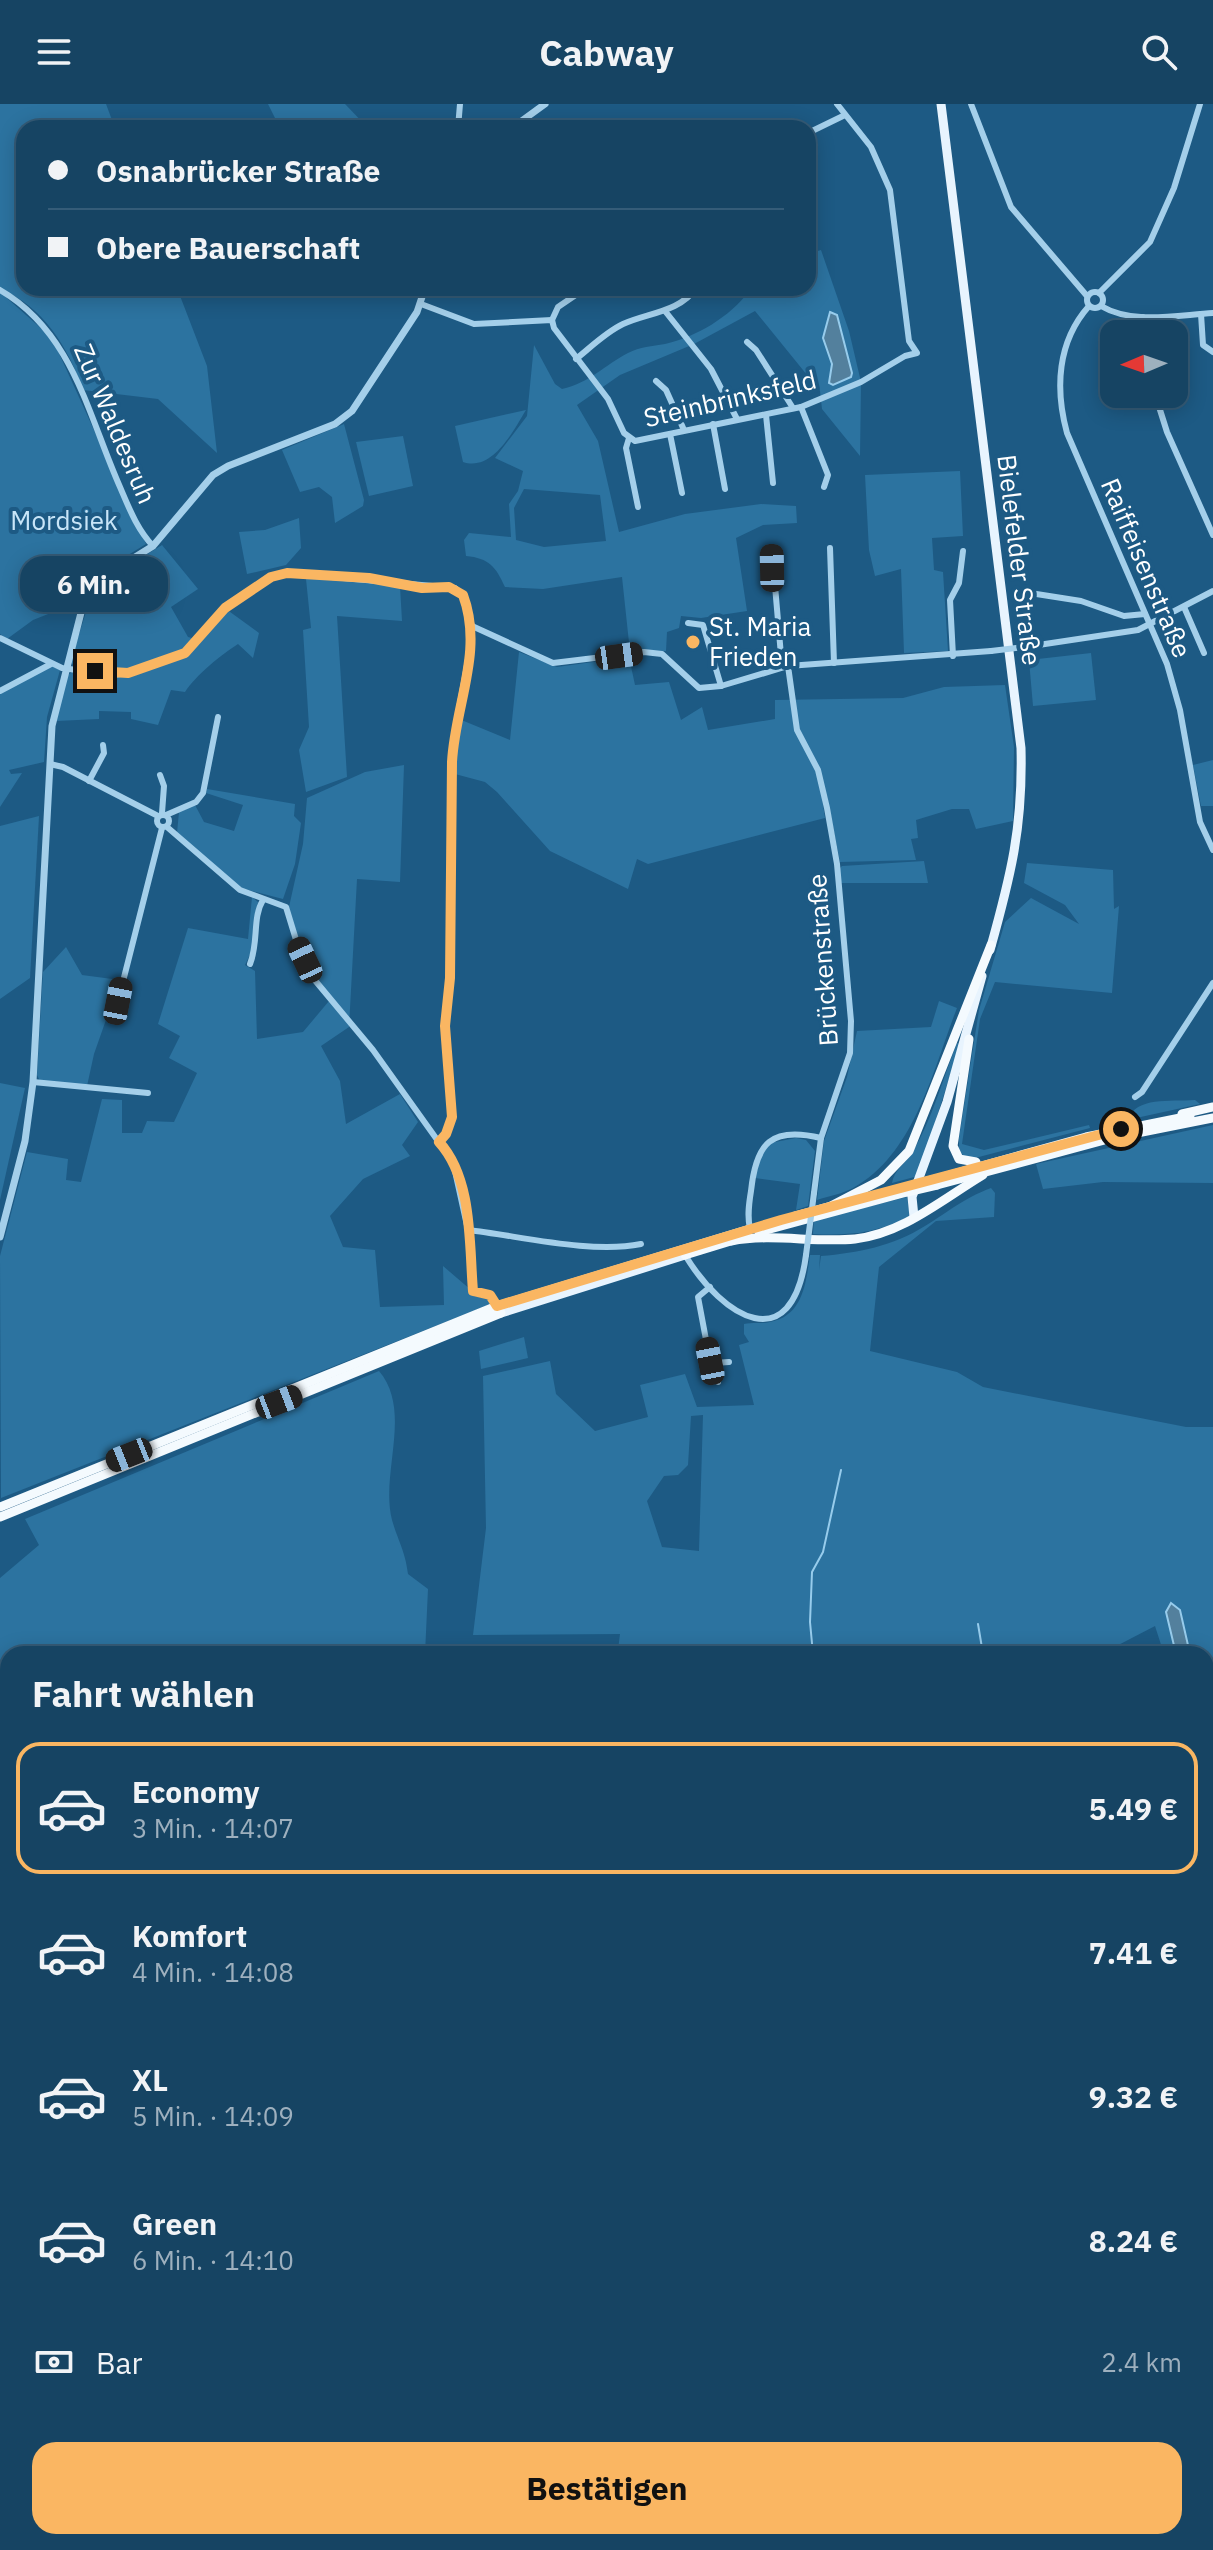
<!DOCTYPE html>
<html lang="de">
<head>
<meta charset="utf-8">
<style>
	:root { --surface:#164463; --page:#1f4b69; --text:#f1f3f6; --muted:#9eb0be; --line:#355c78; --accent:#fab662 }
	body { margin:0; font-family:"IBM Plex Sans",sans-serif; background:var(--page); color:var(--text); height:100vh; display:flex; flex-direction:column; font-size:30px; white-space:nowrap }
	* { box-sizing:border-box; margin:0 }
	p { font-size:26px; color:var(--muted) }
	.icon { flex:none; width:44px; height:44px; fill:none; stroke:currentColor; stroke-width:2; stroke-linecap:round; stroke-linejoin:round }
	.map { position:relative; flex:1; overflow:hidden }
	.sheet { position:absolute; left:0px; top:1542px; width:1214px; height:904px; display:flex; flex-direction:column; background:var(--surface); border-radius:24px 24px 0 0; box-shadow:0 4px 20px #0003,0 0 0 2px var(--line) }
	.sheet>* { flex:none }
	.top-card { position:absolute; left:16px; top:16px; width:800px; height:176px; border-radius:24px; box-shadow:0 4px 20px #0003,0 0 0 2px var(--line); display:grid; align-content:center; height:176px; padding:0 32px; background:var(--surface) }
	.needle { width:52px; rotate:268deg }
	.fabs { position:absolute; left:1100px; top:216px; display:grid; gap:16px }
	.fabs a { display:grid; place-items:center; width:88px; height:88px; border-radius:16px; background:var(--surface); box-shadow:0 4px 20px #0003,0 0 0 2px var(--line); font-size:40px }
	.end { position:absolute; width:36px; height:36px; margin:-18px; border:10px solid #fab662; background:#111; box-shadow:0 0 0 4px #111 }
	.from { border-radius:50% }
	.bubble { position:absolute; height:56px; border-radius:24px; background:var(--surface); box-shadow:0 4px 20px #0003,0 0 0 2px var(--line); font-size:26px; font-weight:700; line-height:56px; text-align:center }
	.car { position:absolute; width:24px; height:48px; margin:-24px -12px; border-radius:10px; box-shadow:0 0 6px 2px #0007; background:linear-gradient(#222 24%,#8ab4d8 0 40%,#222 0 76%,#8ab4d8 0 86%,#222 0) }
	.top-card b { display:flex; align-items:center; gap:28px; height:76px; font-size:30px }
	.top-card b+b { border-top:2px solid var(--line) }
	.top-card i { width:20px; height:20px; background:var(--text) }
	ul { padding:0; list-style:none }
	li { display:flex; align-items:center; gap:24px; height:132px; margin:0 16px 12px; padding:0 16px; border:4px solid transparent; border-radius:24px }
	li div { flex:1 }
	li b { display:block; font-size:30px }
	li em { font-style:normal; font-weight:700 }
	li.on { border-color:var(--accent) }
	li>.icon { width:72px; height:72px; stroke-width:1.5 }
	h2 { padding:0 32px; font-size:36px; line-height:96px }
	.pay { display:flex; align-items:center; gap:20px; height:88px; padding:0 32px; font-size:30px }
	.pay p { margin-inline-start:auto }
	.button { display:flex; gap:16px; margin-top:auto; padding:16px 32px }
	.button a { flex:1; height:92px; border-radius:24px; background:var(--accent); color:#111; font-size:32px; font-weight:700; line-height:92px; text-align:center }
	header { display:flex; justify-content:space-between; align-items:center; height:104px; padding:0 32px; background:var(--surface); font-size:36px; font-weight:700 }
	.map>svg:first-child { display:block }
	.green { fill:#2c73a0; fill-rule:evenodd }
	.water { fill:#53809d; stroke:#97ccec; stroke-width:2 }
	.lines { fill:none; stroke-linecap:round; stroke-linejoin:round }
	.stream { stroke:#97ccec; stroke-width:2 }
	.minor { stroke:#a4cfea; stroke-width:6 }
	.tertiary { stroke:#a4cfea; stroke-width:7 }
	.primary { stroke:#e8f4fe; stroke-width:9 }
	.trunk { stroke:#f4fafe; stroke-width:9 }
	.minor-bridge { stroke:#a4cfea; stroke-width:6 }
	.trunk-bridge { stroke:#f4fafe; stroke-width:9 }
	.route { stroke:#fab662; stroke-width:10 }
	.poi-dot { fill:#fab662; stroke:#1d5a84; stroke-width:3 }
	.labels { text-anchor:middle; stroke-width:8; stroke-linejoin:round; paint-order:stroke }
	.street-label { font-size:26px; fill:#fff; stroke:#1d5a84 }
	.park-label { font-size:26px; fill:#c8e5f8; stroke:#1d5a84 }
	.poi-label { font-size:26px; fill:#fff; stroke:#1d5a84; text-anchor:start }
</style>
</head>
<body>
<header><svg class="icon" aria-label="menu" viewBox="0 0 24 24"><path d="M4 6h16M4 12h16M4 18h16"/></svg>Cabway<svg class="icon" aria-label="search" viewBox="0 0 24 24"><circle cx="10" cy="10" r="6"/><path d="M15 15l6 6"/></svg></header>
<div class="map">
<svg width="1213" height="2446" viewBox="0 0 1213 2446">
	<rect width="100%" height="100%" fill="#1d5a84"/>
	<g class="green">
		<path d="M 0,0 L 106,0 L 115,24 L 24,24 L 24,184 L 177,184 L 207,262 L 217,349 L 158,295 L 83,286 C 68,243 44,203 0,185 Z"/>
		<polygon points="268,0 345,0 368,24 280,24"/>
		<path d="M 821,146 L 849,227 L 861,278 L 860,352 L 822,305 L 820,287 L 755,207 L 694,240 L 620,271 L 577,301 L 598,337 L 619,428 L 685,410 L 761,400 L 796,402 L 797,419 L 763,421 L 736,434 L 747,507 L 701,514 L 681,512 L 679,524 L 667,528 L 666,547 L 630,548 L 622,473 L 543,485 L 505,483 C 496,463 489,454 466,452 L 464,436 L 469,429 L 511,433 L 509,400 L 518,387 L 523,367 L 495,354 L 527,312 L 534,241 L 555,280 L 562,285 C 589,279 605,261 628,249 C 640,243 652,242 665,240 C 696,233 730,213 749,187 L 747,184 L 808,184 L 808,150 ZM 524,385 L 600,391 L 606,437 L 544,443 L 516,436 L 514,404 Z"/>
		<polygon points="0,188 52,234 146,440 91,474 76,499 33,516 7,535 0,530"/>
		<path d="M 526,306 C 513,327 493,368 463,358 L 455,322 Z"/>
		<polygon points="344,320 364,396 363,402 335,419 332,393 319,383 300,388 282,346"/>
		<polygon points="403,332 413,382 369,392 356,338"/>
		<polygon points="960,367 963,432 932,434 934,466 943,468 948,547 904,549 901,465 875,472 869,446 865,371"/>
		<polygon points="299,414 301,444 286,461 247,470 239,428 265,426"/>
		<path d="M 162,441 L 198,485 L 171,503 L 188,533 L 196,535 L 226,505 L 259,529 L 253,554 L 238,540 C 221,551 196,571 185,588 L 171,586 L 158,621 L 131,615 L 131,608 L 99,607 L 99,615 L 56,617 L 67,572 L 73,567 L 111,574 L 156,562 L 113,571 L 70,559 L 91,492 L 102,478 Z"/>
		<polygon points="306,475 346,475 400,482 402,517 337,512 347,673 306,688 299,646 309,623 303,526 311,524"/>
		<polygon points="519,548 557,563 629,553 635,581 669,578 681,616 702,603 708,626 775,615 775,596 903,594 944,583 1005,581 1014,643 1013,717 976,725 969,705 952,705 916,716 918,734 911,735 916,756 840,758 827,692 822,694 825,714 648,760 637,755 628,785 550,747 497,688 485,678 455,670 459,615 510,636"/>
		<polygon points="1091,549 1096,596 1033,602 1029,556"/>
		<polygon points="51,562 60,566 47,613 44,658 9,666 11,670 22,669 0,703 0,588"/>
		<polygon points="1213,656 1213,702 1201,702 1193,661"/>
		<polygon points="404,661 400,778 357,775 349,923 321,942 340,977 346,1020 400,990 418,1018 402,1041 410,1052 363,1075 330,1112 343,1143 375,1146 380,1203 444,1201 443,1162 471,1186 473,1192 490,1195 491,1200 1,1394 0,1152 27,1048 68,1055 66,1076 81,1078 102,995 122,996 122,1029 142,1029 147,1017 174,1018 197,969 169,954 180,932 158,920 188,824 248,835 252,793 258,798 255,840 245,861 255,867 257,935 303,928 329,897 297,839 289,803 303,740 307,694 365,668"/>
		<polygon points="207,685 295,700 294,712 301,719 295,760 283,795 240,784 177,729 179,708 195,701 204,718 234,727 243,701 206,689"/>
		<polygon points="39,712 30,874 0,895 0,722"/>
		<polygon points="924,757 928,779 841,779 839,765 842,762"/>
		<polygon points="1027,759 1113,766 1114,805 1119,802 1112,889 995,878 980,915 962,1040 984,1046 1089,1021 1090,1024 975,1054 964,1053 959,1046 959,1034 979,906 1005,818 1031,794 1079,820 1065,801 1024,779"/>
		<polygon points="66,843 82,871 120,876 94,950 87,982 40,977 37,971 43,868"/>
		<path d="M 939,897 L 957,904 C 933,965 915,1050 853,1084 C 842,1090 829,1092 817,1096 L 824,1037 L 847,973 L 857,927 L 931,923 Z"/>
		<path d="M 957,939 L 960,940 L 918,1072 L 892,1079 C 894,1066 905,1060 912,1049 C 932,1016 943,974 957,939 Z"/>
		<polygon points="0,979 25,984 0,1096"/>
		<path d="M 1195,996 L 1200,1000 L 1127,1016 C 1137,992 1169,998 1195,996 Z"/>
		<polygon points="1213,1021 1213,1079 1103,1078 1043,1085 1036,1060"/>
		<polygon points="796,1034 806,1036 815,1047 808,1102 796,1106 800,1080 755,1074 759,1056 770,1039"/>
		<path d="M 991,1084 L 995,1089 L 994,1113 L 936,1117 L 879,1163 L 870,1247 L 957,1268 L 983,1283 L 1186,1323 L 1213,1323 L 1213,1625 L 1206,1616 L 1206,1550 L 1190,1550 L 1180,1506 L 1166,1508 L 1176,1550 L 1164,1550 L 1155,1522 L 1101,1550 L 636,1550 L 637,1546 L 618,1546 L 620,1530 L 473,1531 L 486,1424 L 483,1272 L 550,1257 L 556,1290 L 595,1327 L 648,1313 L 640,1281 L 685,1270 L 697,1303 L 754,1301 L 739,1241 L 749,1238 L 744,1230 L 744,1220 C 752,1218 761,1220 770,1218 C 803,1212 806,1179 810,1151 L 820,1151 L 819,1166 L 821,1152 C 858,1149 893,1142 925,1122 C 950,1107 962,1095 991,1084 ZM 703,1311 L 699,1447 L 662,1443 L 647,1397 L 664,1372 L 678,1371 L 688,1361 L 691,1312 Z"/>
		<path d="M 907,1093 L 910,1112 C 878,1129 848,1132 813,1130 L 814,1116 Z"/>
		<polygon points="524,1233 528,1254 481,1265 479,1247"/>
		<path d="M 379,1267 C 413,1307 380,1369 392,1416 C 398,1437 405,1446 408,1470 L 428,1485 L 425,1550 L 8,1550 L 8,1556 L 0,1557 L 0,1474 L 39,1441 L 25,1415 Z"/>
		<polygon points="8,1629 8,1948 0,1948 0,1637"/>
		<polygon points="1206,1673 1213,1674 1213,1908 1206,1908"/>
		<polygon points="1206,2109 1213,2112 1213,2319 1206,2320"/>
		<polygon points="480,2438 541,2438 540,2445 555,2446 556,2438 612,2438 617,2446 480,2446"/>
	</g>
	<g class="water">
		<polygon points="830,208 837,211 852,269 851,273 833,281 829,279 832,260 823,234"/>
		<polygon points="1171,1499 1180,1506 1190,1550 1176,1550 1166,1508"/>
	</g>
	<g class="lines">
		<g class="stream">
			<polyline points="978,1520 983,1550"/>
			<polyline points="813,1550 810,1518 812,1468 823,1448 841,1366"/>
			<polyline points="879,2438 900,2446"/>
			<polyline points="1180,2446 1189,2438"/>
		</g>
		<g class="minor">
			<polyline points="971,0 1011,103 1087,192"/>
			<polyline points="458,24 460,0"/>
			<polyline points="808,29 845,11"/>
			<path d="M 0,186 C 73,228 88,311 120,383 C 129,404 137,425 153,442"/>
			<circle cx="1095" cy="196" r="8"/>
			<polyline points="1099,189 1150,138 1174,84 1200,0"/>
			<polyline points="421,200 474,220 552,216 554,224 608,295 624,329 635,337 801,303 861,278 905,252 917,249 909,237 890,86 871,43 837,0"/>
			<path d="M 1089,202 C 1057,238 1055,285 1067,329 L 1167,560 L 1180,606 L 1200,718 L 1213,746"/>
			<path d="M 1101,202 C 1133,221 1177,211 1213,209"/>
			<polyline points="665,207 711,265 737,315"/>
			<polyline points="1201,210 1203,241 1213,248"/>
			<polyline points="1143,213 1146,230"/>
			<polyline points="552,216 558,203 586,184"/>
			<polyline points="747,238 756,246 793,304"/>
			<path d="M 576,255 C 591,243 606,228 623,220 C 647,209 680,208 696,184"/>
			<polyline points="656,277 666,286 684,326"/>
			<polyline points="1155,290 1167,328 1213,431"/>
			<polyline points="801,303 828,371 824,383"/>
			<polyline points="766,311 773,379"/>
			<polyline points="713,320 725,385"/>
			<polyline points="670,330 682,389"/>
			<polyline points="629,334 626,344 638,403"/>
			<polyline points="830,444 834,559"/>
			<polyline points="772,447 782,563"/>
			<polyline points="1030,489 1081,497 1124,512 1145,510"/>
			<polyline points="1184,503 1204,549"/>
			<polyline points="688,519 703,521 721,582"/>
			<polyline points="0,534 62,564 113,571 128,569 185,549 225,504 271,473 287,469 455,484 463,491 472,522 553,559 644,548 662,550 699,584 721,582 788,562 991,547"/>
			<polyline points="1025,543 1138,526 1213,487"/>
			<polyline points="953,552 950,496 959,479 963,447"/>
			<polyline points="788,562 797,626 818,666 827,704 837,760 851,917 850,949 821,1034 814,1089"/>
			<polyline points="0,587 51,560"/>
			<polyline points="50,660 63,663 158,712"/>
			<polyline points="160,671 164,682 162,709"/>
			<polyline points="89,677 104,649 103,641"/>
			<circle cx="163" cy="717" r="6"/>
			<polyline points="166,711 196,698 203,689 218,613"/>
			<polyline points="167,723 240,786 286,803 297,839 313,874 373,946 453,1058 468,1126 473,1187 490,1191 497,1202"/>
			<path d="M 250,860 C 259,838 252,814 263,796"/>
			<polyline points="118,897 162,724"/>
			<polyline points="33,978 148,989"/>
			<polyline points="1135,993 1142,988 1213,879"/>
			<path d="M 439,1038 L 446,1030 L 452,1013 L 445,922 L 450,874 L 452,658 C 454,612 469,569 472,522"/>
			<path d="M 750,1125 C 747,1112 749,1099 751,1087 C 756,1039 771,1022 821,1034"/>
			<path d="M 468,1126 C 520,1132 591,1150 641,1140"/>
			<path d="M 685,1151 C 723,1214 792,1256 806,1151"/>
			<polyline points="710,1183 698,1193 710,1257 714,1259 718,1278"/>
			<polyline points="714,1259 729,1258"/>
			<polyline points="1206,1611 1213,1609"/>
			<polyline points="0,2142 8,2153"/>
			<polyline points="1206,2330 1213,2329"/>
			<polyline points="0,2377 8,2372"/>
			<polyline points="1206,2388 1213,2390"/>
			<polyline points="617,2438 621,2446"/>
			<polyline points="1173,2438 1174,2446"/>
		</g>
		<g class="tertiary">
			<polyline points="512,24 545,0"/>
			<polyline points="0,1133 25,1037 33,978 52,622 84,497 103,473 153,442 213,371 228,362 335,320 352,307 417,208 425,184"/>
		</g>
		<g class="primary">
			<path d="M 941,0 L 1021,644 C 1023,723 1011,771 990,846"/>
			<polyline points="914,1113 912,1093 947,998 982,872"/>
			<polyline points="497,1202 750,1125"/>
			<polyline points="501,1209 685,1151"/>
		</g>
		<g class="trunk">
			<polyline points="969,935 953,1042 959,1055 976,1058"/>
			<polyline points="1182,1010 1213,1003"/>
			<polyline points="939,1074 1086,1033 1190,1012"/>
			<polyline points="937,1081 1112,1034 1213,1014"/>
			<polyline points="831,1102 881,1076 909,1047 991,841"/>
			<polyline points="795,1112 835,1101"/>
			<polyline points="759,1128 907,1088"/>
			<path d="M 731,1137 C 773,1129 813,1139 855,1135 C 902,1130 943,1095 983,1071"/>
			<polyline points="685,1151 734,1136"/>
			<polyline points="0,1403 497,1202"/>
			<polyline points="0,1413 501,1209"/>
		</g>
		<g class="minor-bridge">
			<polyline points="991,547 1025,543"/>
			<polyline points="806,1151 814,1089"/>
		</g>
		<g class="trunk-bridge">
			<polyline points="915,1080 939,1074"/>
			<polyline points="907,1088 937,1081"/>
		</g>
	</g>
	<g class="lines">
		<path class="route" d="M 95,567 L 128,569 L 185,549 L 225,504 L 271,473 L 287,469 L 369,474 L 422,484 L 449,483 L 463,491 C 484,547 455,601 452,658 L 450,874 L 445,922 L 452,1013 L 446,1030 L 439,1038 C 473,1075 469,1140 473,1187 L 490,1191 L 497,1202 L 781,1116 L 1121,1025"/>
	</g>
	<circle class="poi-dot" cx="693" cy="538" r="8"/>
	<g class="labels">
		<g class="street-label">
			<text transform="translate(730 295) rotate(-13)" y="9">Steinbrinksfeld</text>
			<text transform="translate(115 320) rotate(67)" y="9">Zur Waldesruh</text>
			<text transform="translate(1019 456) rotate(83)" y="9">Bielefelder Straße</text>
			<text transform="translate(1146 464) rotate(67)" y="9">Raiffeisenstraße</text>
			<text transform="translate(823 856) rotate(-94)" y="9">Brückenstraße</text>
		</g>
		<g class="park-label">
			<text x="64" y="426">Mordsiek</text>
		</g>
		<g class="poi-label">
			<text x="709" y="532">St. Maria<tspan x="709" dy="30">Frieden</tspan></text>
		</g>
	</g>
</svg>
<div class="fabs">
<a><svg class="needle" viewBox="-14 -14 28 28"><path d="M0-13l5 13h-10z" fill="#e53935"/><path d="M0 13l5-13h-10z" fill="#9eb0be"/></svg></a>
</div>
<i class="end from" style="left:1121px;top:1025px"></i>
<i class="end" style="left:95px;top:567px"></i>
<div class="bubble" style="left:20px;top:452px;width:148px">6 Min.</div>
<i class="car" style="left:772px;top:464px;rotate:359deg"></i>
<i class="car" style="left:619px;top:552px;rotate:82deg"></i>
<i class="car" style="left:305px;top:856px;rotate:335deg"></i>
<i class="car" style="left:118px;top:897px;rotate:11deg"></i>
<i class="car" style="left:710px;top:1257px;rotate:349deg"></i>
<i class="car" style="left:279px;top:1298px;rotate:69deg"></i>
<i class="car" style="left:129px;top:1351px;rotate:248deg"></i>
<div class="top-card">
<b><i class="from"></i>Osnabrücker Straße</b>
<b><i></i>Obere Bauerschaft</b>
</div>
<section class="sheet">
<h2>Fahrt wählen</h2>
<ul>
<li class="on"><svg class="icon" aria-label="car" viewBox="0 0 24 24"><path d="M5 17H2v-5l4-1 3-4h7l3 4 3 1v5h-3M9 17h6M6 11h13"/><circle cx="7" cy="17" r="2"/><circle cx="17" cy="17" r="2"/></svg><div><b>Economy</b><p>3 Min. · 14:07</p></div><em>5.49 €</em></li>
<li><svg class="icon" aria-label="car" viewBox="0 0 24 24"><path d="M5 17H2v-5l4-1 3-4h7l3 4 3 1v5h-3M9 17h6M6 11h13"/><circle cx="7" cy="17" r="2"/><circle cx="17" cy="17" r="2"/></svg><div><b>Komfort</b><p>4 Min. · 14:08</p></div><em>7.41 €</em></li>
<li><svg class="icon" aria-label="car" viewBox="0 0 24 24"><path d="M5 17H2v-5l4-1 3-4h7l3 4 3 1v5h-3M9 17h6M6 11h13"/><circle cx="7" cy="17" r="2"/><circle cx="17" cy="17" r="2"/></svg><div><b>XL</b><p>5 Min. · 14:09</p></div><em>9.32 €</em></li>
<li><svg class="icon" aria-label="car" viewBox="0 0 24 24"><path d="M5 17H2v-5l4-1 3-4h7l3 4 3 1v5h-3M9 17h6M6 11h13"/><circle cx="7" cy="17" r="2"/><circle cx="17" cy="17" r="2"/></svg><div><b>Green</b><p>6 Min. · 14:10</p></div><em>8.24 €</em></li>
</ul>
<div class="pay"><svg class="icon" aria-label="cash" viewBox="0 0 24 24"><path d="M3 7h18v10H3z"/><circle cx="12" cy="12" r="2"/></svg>Bar<p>2.4 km</p></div>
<div class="button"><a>Bestätigen</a></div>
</section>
</div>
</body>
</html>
